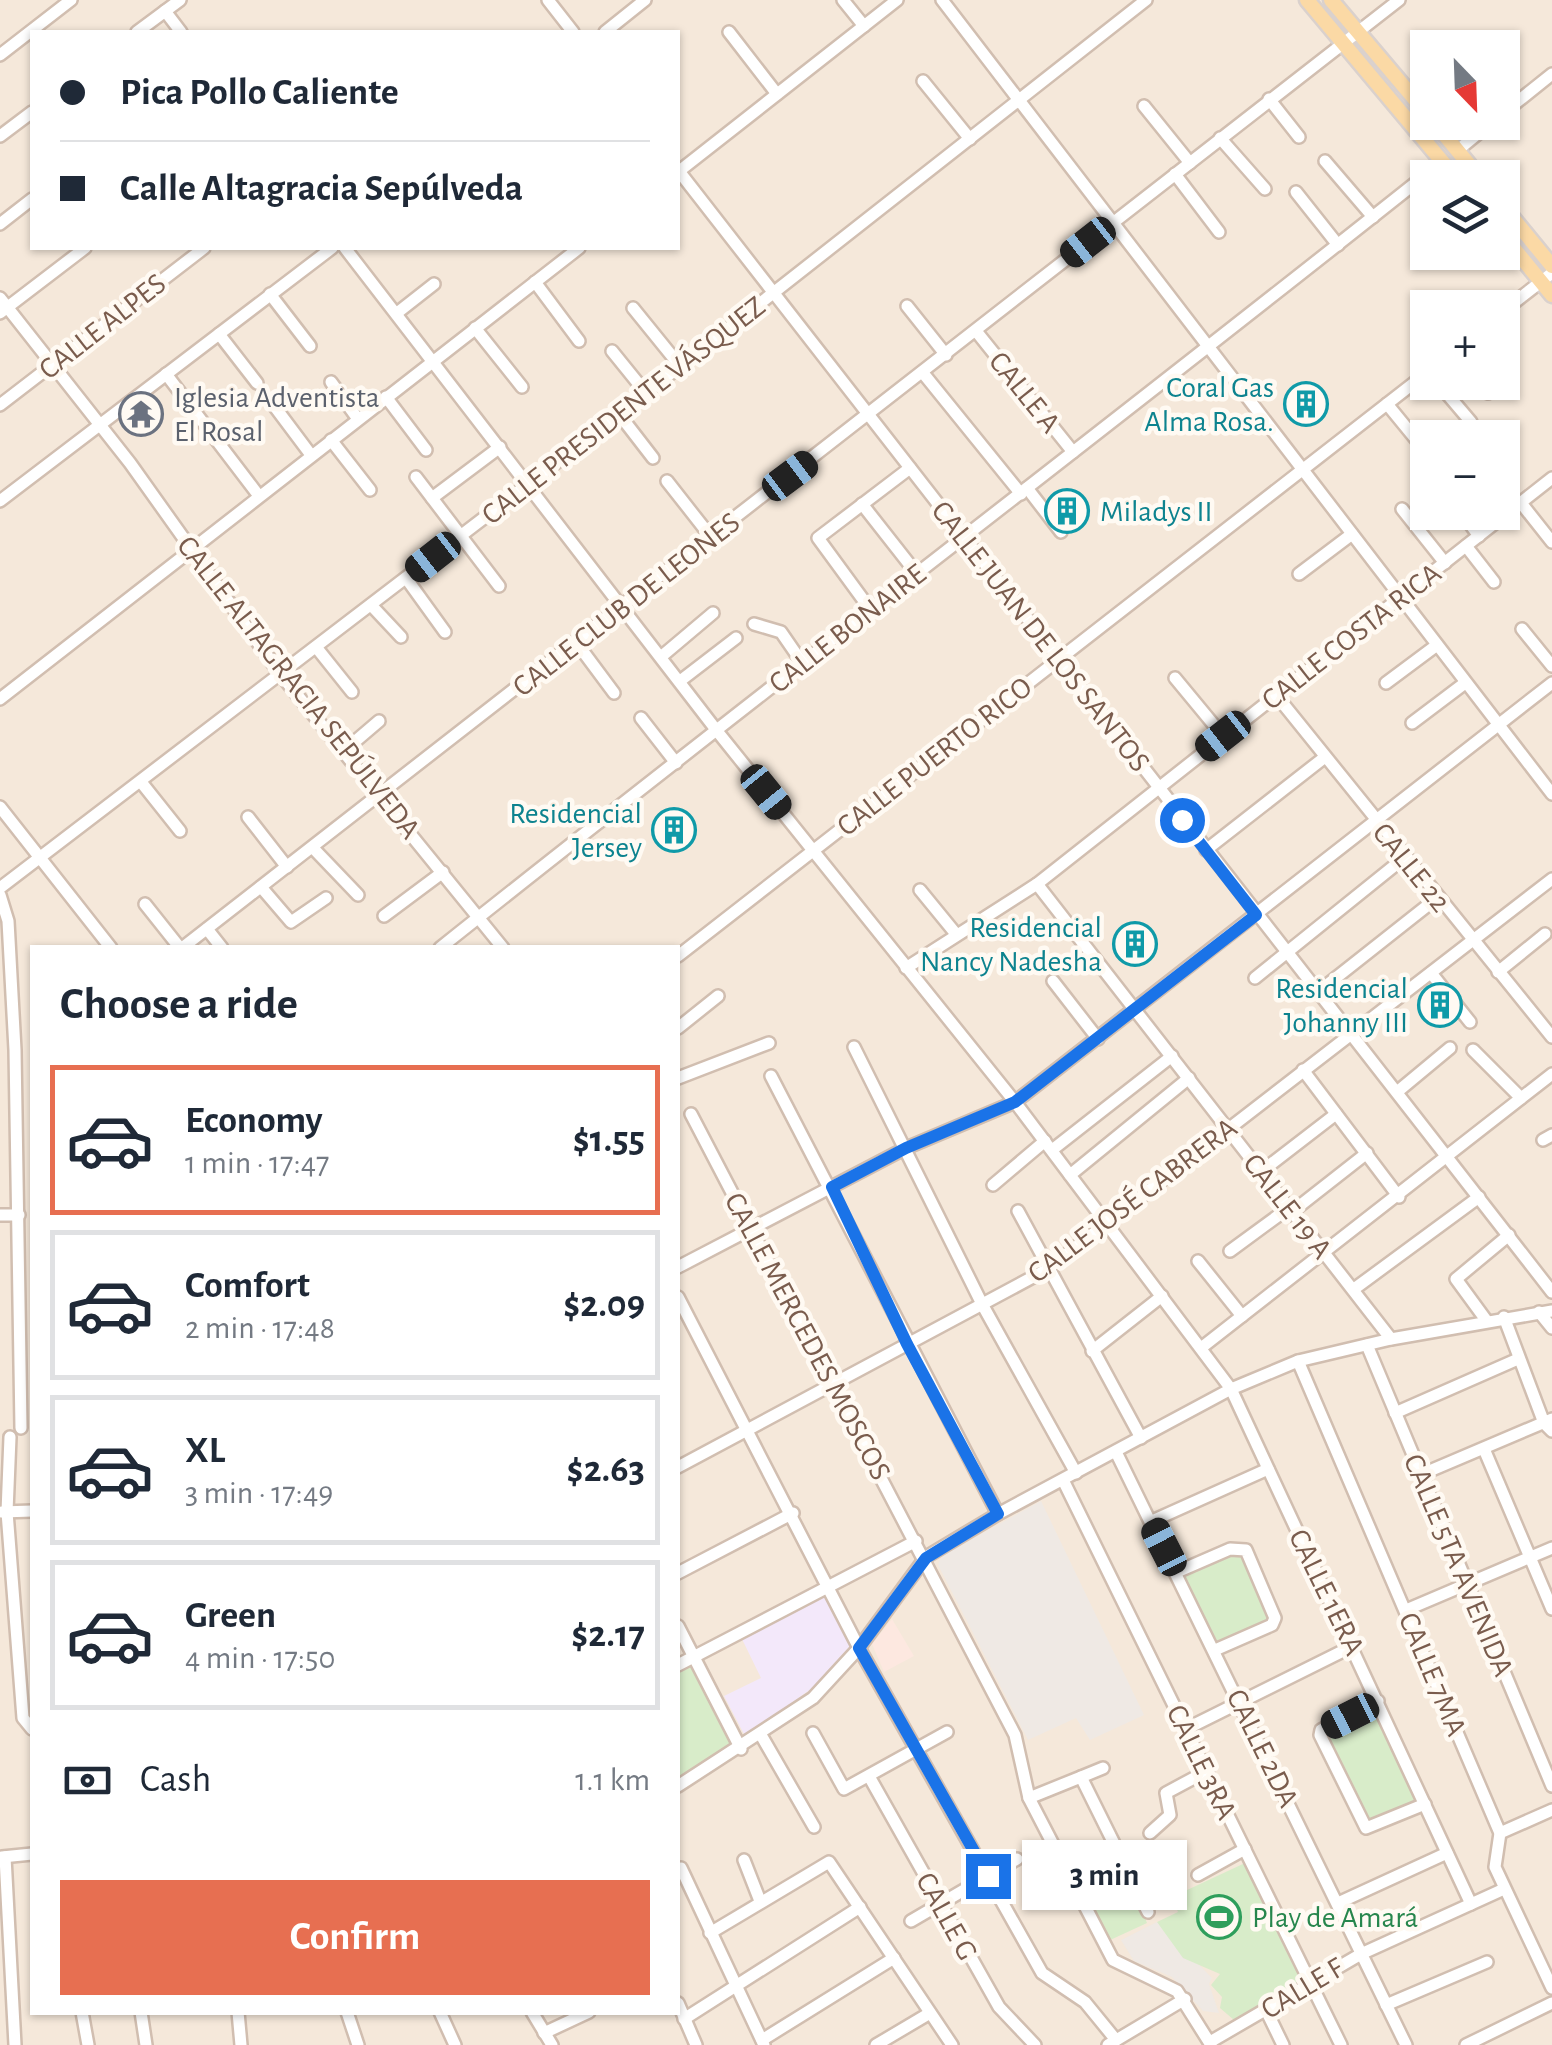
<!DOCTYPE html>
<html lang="en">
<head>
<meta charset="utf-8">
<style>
	:root { --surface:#fff; --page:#f6f6f7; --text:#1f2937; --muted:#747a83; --line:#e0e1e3; --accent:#e76f51 }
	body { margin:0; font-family:"Alegreya Sans",sans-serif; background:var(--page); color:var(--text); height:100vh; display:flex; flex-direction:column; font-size:38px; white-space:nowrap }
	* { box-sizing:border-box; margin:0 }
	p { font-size:32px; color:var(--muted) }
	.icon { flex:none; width:55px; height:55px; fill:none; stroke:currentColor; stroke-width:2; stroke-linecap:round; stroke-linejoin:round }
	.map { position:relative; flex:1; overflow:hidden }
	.side { position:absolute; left:30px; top:945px; width:650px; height:1070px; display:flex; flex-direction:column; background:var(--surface); border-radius:0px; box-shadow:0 2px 8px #0004 }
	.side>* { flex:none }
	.top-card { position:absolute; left:30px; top:30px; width:650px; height:220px; border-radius:0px; box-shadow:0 2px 8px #0004; display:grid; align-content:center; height:220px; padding:0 30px; background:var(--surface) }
	.needle { width:65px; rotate:157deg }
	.controls { position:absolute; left:1410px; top:30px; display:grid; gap:20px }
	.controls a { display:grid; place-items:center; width:110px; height:110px; border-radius:0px; background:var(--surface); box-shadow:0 2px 8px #0004; font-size:50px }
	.end { position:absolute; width:45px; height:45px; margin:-22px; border:12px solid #1a73e8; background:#fff; box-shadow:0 0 0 5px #fff }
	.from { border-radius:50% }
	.bubble { position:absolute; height:70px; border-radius:0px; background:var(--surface); box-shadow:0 2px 8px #0004; font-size:32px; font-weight:700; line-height:70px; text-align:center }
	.car { position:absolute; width:30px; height:60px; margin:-30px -15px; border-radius:12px; box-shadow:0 0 8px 2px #0007; background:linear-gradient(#222 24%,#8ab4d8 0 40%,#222 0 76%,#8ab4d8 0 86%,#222 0) }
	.top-card b { display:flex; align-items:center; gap:35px; height:95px; font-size:38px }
	.top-card b+b { border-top:2px solid var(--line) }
	.top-card i { width:25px; height:25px; background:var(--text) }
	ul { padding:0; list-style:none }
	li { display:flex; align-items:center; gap:30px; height:150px; margin:0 20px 15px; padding:0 10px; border:5px solid var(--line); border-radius:0px }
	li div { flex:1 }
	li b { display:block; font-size:38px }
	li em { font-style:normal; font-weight:700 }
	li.current { border-color:var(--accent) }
	li>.icon { width:90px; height:90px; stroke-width:1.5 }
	h2 { padding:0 30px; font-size:45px; line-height:120px }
	.pay { display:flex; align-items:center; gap:25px; height:110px; padding:0 30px; font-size:38px }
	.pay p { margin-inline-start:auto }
	.cta { display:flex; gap:20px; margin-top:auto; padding:20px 30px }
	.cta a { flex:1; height:115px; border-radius:0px; background:var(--accent); color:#fff; font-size:40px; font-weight:700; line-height:115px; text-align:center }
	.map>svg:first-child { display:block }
	.residential { fill:#f5e8da; fill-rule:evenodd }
	.commercial { fill:#fde8e0 }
	.industrial { fill:#efe9e4 }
	.education { fill:#f3e8fa }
	.green { fill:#d8ecc9 }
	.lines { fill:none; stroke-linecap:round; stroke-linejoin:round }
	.minor-casing { stroke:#d1beb0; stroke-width:16 }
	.major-casing { stroke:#dad1cd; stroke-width:19 }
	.minor { stroke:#fff; stroke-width:11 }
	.major { stroke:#fbd9a5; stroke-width:14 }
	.route { stroke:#1a73e8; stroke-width:12 }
	.labels { text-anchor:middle; stroke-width:9; stroke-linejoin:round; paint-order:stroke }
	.street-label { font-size:30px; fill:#7a5c4d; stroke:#fffaf3 }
	.culture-label { font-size:30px; fill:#0d838f; stroke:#fffaf3; text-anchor:end }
	.worship-label { font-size:30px; fill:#5b616d; stroke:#fffaf3; text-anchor:start }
	.leisure-label { font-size:30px; fill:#27864d; stroke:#fffaf3; text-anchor:start }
</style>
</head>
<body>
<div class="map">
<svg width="1552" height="2045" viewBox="0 0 1552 2045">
	<rect width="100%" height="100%" fill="#fdf6ec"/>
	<path class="residential" d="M 0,0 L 1552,0 L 1552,2045 L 0,2045 ZM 32,32 L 678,32 L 678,248 L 32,248 ZM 1428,48 L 1502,48 L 1502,122 L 1428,122 ZM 1428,178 L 1502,178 L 1502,252 L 1428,252 ZM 1428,308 L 1502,308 L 1502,382 L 1428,382 ZM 1428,438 L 1502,438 L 1502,512 L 1428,512 ZM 32,948 L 678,948 L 678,2012 L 32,2012 Z"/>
	<polygon class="commercial" points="892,1619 914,1656 884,1672 872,1644"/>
	<g class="industrial">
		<polygon points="1041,1501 1144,1715 1090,1740 1076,1718 1028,1740 938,1565 941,1556"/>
		<polygon points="1157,1922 1212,1978 1209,1984 1219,2013 1203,2011 1172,1977 1134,1961 1121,1940"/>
	</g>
	<polygon class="education" points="825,1596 850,1646 811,1689 745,1736 724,1696 761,1678 741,1637"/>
	<g class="green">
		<polygon points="1239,1549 1272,1619 1218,1643 1184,1576"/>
		<polygon points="691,1663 736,1748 678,1779 678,1670"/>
		<polygon points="1376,1708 1419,1805 1367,1826 1324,1736"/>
		<polygon points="1245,1863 1303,1981 1234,2020 1220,2008 1222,1997 1211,1985 1220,1974 1183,1958 1157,1922 1178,1912 1176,1907 1187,1901 1185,1891"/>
		<polygon points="1122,1876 1129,1880 1147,1923 1108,1941 1084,1894 1087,1889"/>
	</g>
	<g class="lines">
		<g class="minor-casing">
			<g id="minor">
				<polyline points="548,0 573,32"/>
				<polyline points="843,0 864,26"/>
				<polyline points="942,0 1552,794"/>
				<polyline points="165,11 181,32"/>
				<polyline points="137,32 180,0"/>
				<polyline points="605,32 645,0"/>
				<polyline points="729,32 777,94"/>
				<polyline points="0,55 71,0"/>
				<polyline points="923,81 970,139"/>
				<polyline points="1269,99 1299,137"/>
				<polyline points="1144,106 1190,163"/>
				<polyline points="1502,114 1552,74"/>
				<polyline points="0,136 32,112"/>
				<polyline points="1220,138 1265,189"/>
				<polyline points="1458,150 1492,122"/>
				<polyline points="1325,161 1373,217"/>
				<polyline points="678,170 1552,1292"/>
				<polyline points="678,172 897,0"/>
				<polyline points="1175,174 1219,232"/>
				<polyline points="1296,192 1338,245"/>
				<polyline points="0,224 32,199"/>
				<polyline points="345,248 717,731 1015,1102 1231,1389 1471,1904"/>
				<polyline points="535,282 579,341"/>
				<polyline points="270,294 310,346"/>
				<polyline points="0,298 130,463 281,675 503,948"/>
				<polyline points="907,306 946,355"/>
				<polyline points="633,308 680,366"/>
				<polyline points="1502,312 1552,273"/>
				<polyline points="0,313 85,248"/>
				<polyline points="397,313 434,284"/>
				<polyline points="475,328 522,387"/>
				<polyline points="976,331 1073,452"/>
				<polyline points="219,334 257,383"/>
				<polyline points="612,351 646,393"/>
				<polyline points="923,373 1021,494"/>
				<polyline points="166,374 259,496"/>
				<polyline points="331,382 358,419"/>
				<polyline points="1437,382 1471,422"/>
				<polyline points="1480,382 1488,393"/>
				<polyline points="386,397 426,450"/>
				<polyline points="272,403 311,455"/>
				<polyline points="1387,404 1428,454"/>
				<polyline points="0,405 204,248"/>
				<polyline points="619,414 653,458"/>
				<polyline points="331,440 370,490"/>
				<polyline points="416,477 499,586"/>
				<polyline points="667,481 711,537"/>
				<polyline points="1027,488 1061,532"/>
				<polyline points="432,498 500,447"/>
				<polyline points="0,501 332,248"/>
				<polyline points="1521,503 1552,542"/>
				<polyline points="862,504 917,574"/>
				<polyline points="1402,509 1445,563"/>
				<polyline points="1461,512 1479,536"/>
				<polyline points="1466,546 1494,582"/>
				<polyline points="1299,574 1352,534"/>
				<polyline points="406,578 445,632"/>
				<polyline points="371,605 401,637"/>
				<polyline points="870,609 818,538 910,468"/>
				<polyline points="754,624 781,632 801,661"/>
				<polyline points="1522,629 1552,666"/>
				<polyline points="576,642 614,693"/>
				<polyline points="316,647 352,692"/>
				<polyline points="662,656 713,613"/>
				<polyline points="1175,678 1223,736"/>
				<polyline points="680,681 736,638"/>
				<polyline points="1386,683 1437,645"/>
				<polyline points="1276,695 1552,1037"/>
				<polyline points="0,699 579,248"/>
				<polyline points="641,718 676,763"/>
				<polyline points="1412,723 1465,683"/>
				<polyline points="345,750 379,721"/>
				<polyline points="141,782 180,831"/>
				<polyline points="0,807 111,948"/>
				<polyline points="248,817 287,867"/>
				<polyline points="313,848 358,895"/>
				<polyline points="1206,850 1325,757"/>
				<polyline points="1037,884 1391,1339"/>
				<polyline points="261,887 291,922 326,898"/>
				<polyline points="0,888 595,433 1146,0"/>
				<polyline points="920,890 956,934"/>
				<polyline points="0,895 8,921 15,1050 21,1428"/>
				<polyline points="145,904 180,948"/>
				<polyline points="384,916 443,872"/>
				<polyline points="207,929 222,948"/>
				<polyline points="182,948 1399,0"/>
				<path d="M 440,948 C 772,683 1111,426 1443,161"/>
				<polyline points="678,956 1428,372"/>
				<polyline points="906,968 1037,884 1552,478"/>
				<polyline points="1498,972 1545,934"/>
				<polyline points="1431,973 1470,1022"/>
				<polyline points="1255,978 1404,858"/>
				<polyline points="1053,981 1098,1039"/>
				<polyline points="1318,992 1437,898"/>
				<polyline points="678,1028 718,996"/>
				<polyline points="854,1047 982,1304 1076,1473"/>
				<polyline points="1473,1050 1521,1098"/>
				<polyline points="1303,1070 1399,1197"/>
				<polyline points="771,1076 998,1514"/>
				<polyline points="678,1078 769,1043"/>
				<polyline points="1397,1092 1450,1048"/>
				<polyline points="691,1114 1015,1735 1029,1798 1113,1960 1177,1991 1211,2045"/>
				<polyline points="1543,1140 1552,1135"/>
				<polyline points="1052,1150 1172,1056"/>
				<polyline points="1262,1171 1336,1114"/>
				<polyline points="1070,1175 1189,1078"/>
				<polyline points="993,1185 1045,1141"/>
				<polyline points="1018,1211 1141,1438"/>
				<polyline points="1293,1211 1367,1153"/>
				<polyline points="0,1215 19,1215"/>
				<polyline points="1230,1251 1290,1207"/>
				<polyline points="1198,1261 1242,1316"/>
				<polyline points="678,1267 906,1148 1015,1102 1552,683"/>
				<polyline points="1354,1289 1479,1197"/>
				<polyline points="678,1297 859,1648 1042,1973 1085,2002 1116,2040"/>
				<polyline points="1539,1312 1552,1328"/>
				<polyline points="1504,1317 1544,1423 1552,1431"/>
				<polyline points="1486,1320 1456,1279 1509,1235"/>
				<polyline points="1367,1345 1552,1786"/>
				<polyline points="1201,1348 1552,1074"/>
				<polyline points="1092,1351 1162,1296"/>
				<polyline points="1298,1361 1500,1833 1495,1867 1552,1988"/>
				<polyline points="1395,1413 1518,1359"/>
				<polyline points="10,1437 7,1512 23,1718 32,1729"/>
				<polyline points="1484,1449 1552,1609"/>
				<polyline points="1116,1452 1406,2045"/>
				<polyline points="678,1467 1046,1270 1552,879"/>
				<polyline points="1420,1475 1552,1419"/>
				<polyline points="1063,1480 1341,2045"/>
				<polyline points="2,1512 32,1511"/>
				<polyline points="1152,1521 1268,1469"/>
				<polyline points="1177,1572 1230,1549 1246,1550 1275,1618 1272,1625 1215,1650"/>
				<polyline points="678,1573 793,1513"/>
				<polyline points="1406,1610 1552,1548"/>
				<polyline points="678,1626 741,1749"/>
				<polyline points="678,1665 916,1541"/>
				<polyline points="1378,1701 1321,1730 1320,1735 1366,1828 1425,1804"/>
				<polyline points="1186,1729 1353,1646"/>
				<polyline points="813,1733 844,1789 947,1732"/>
				<polyline points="761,1735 814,1827"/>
				<polyline points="1081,1777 1103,1768"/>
				<polyline points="870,1778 999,2007 1035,2045"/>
				<polyline points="678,1786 813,1698 859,1648 926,1557 998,1514 1231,1389 1298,1361 1391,1339 1552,1311"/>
				<polyline points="1029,1798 1081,1777 1148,1912"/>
				<polyline points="1150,1833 1170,1815 1166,1793 1207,1771"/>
				<polyline points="1500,1833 1552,1810"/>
				<polyline points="2,1857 32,1854"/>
				<polyline points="5,1857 15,2045"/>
				<polyline points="744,1860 760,1901"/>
				<polyline points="681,1868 764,2045"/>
				<polyline points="1198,1875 1245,1849"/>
				<polyline points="1075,1886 1126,1868"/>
				<polyline points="1338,1903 1447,1853"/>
				<polyline points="911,1921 1017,1859"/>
				<polyline points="710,1933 829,1862 952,2045"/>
				<polyline points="678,2003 696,2045"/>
				<polyline points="1386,2005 1487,1962"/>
				<polyline points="1266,2010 1283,2045"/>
				<polyline points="82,2012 88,2045"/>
				<polyline points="141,2012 146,2045"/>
				<polyline points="238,2012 241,2045"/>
				<polyline points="347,2012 358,2045"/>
				<polyline points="440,2012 455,2045"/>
				<polyline points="532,2012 552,2045"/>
				<polyline points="684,2019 860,1907"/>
				<polyline points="544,2033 589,2012"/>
				<polyline points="762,2040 894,1958"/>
				<polyline points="1210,2042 1361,1954 1504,1889"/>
				<polyline points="876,2045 930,2013"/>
				<polyline points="1108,2045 1185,1999"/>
				<polyline points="1466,2045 1552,2003"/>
			</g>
		</g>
		<g class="major-casing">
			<g id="major">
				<polyline points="1307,0 1456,178"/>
				<polyline points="1331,0 1428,115"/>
				<polyline points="1434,122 1480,178"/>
				<polyline points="1502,205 1552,266"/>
				<polyline points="1502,234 1552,295"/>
			</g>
		</g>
		<use href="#minor" class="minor"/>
		<use href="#major" class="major"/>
	</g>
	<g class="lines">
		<polyline class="route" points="988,1876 859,1648 926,1558 998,1514 907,1344 832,1187 906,1148 1015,1102 1256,915 1182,820"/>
	</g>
	<defs>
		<g id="building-ring" transform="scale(2.25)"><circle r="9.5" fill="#fffaf3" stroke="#0f9aa8" stroke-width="1.5"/><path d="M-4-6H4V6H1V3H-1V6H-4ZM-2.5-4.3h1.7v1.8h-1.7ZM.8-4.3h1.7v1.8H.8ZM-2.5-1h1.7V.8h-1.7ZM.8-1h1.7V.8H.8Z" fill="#0f9aa8"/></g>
		<g id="temple-ring" transform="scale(2.25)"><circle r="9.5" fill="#fffaf3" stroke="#6b7280" stroke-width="1.5"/><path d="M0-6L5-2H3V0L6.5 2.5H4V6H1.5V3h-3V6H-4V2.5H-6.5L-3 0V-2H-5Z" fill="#6b7280"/></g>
		<g id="stadium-ring" transform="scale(2.25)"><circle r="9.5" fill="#fffaf3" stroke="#2e9e5b" stroke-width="1.5"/><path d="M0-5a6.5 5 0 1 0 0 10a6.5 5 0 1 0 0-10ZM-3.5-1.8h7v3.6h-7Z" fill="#2e9e5b"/></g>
	</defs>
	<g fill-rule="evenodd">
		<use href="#building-ring" x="1306" y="404"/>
		<use href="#temple-ring" x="141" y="414"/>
		<use href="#building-ring" x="1067" y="511"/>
		<use href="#building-ring" x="674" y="830"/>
		<use href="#building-ring" x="1135" y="944"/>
		<use href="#building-ring" x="1440" y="1005"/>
		<use href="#stadium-ring" x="1219" y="1917"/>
	</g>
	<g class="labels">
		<g class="street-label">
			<text transform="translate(102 326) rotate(-38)" y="10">CALLE ALPES</text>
			<text transform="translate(1025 392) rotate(51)" y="10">CALLE A</text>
			<text transform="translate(623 410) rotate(-38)" y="10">CALLE PRESIDENTE VÁSQUEZ</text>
			<text transform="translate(626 604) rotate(-38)" y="10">CALLE CLUB DE LEONES</text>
			<text transform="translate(847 628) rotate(-38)" y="10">CALLE BONAIRE</text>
			<text transform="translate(1041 636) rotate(52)" y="10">CALLE JUAN DE LOS SANTOS</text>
			<text transform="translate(1351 636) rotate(-38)" y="10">CALLE COSTA RICA</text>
			<text transform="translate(299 687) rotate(52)" y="10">CALLE ALTAGRACIA SEPÚLVEDA</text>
			<text transform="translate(934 756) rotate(-38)" y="10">CALLE PUERTO RICO</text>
			<text transform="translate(1412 867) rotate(51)" y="10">CALLE 22</text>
			<text transform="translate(1132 1200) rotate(-37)" y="10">CALLE JOSÉ CABRERA</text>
			<text transform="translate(1288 1206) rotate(52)" y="10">CALLE 19 A</text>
			<text transform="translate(808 1336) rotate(62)" y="10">CALLE MERCEDES MOSCOS</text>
			<text transform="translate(1459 1565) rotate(67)" y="10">CALLE 5TA AVENIDA</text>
			<text transform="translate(1327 1592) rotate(64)" y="10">CALLE 1ERA</text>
			<text transform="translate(1433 1674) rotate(67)" y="10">CALLE 7MA</text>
			<text transform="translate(1263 1748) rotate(64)" y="10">CALLE 2DA</text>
			<text transform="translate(1202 1762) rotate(64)" y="10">CALLE 3RA</text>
			<text transform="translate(947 1916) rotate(61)" y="10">CALLE G</text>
			<text transform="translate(1302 1988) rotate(-31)" y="10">CALLE F</text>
		</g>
		<g class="culture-label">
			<text x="1274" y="397">Coral Gas<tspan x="1274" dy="34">Alma Rosa.</tspan></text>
			<text x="1100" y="521" text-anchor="start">Miladys II</text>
			<text x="642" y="823">Residencial<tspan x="642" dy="34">Jersey</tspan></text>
			<text x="1102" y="937">Residencial<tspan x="1102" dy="34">Nancy Nadesha</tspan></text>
			<text x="1408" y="998">Residencial<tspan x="1408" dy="34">Johanny III</tspan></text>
		</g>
		<g class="worship-label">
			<text x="174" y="407">Iglesia Adventista<tspan x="174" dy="34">El Rosal</tspan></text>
		</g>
		<g class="leisure-label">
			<text x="1252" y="1927">Play de Amará</text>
		</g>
	</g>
</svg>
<div class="controls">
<a><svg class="needle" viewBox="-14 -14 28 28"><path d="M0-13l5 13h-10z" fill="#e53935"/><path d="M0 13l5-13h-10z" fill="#747a83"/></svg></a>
<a><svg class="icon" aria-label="layers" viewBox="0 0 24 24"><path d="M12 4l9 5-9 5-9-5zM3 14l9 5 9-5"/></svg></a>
<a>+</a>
<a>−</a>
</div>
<i class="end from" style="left:1182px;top:820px"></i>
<i class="end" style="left:988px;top:1876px"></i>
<div class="bubble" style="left:1022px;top:1840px;width:165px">3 min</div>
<i class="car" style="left:1088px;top:242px;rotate:232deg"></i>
<i class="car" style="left:790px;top:476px;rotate:53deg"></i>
<i class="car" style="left:433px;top:557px;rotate:232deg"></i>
<i class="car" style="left:1223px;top:736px;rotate:232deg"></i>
<i class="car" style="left:766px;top:792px;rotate:141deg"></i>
<i class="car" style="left:1164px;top:1547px;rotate:333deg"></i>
<i class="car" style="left:1350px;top:1716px;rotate:243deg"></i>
<div class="top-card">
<b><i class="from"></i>Pica Pollo Caliente</b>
<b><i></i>Calle Altagracia Sepúlveda</b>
</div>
<section class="side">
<h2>Choose a ride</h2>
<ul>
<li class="current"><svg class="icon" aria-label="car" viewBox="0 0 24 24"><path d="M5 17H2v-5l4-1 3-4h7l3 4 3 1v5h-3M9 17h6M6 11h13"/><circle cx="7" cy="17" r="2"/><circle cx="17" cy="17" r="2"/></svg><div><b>Economy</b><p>1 min · 17:47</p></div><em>$1.55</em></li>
<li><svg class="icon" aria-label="car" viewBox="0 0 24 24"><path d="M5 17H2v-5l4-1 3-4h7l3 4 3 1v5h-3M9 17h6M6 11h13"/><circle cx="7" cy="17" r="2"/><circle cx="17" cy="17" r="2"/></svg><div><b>Comfort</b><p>2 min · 17:48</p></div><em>$2.09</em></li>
<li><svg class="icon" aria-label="car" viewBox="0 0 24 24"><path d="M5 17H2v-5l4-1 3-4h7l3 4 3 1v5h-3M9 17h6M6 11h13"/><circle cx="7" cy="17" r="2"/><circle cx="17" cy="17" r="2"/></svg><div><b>XL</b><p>3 min · 17:49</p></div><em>$2.63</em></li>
<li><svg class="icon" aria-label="car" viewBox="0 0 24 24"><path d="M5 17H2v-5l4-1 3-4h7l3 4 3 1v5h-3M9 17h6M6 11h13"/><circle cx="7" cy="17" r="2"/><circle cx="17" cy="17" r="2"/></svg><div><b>Green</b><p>4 min · 17:50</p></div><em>$2.17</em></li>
</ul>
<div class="pay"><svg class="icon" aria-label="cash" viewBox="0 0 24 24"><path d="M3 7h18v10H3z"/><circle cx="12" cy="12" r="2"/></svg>Cash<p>1.1 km</p></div>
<div class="cta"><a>Confirm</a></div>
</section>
</div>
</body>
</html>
